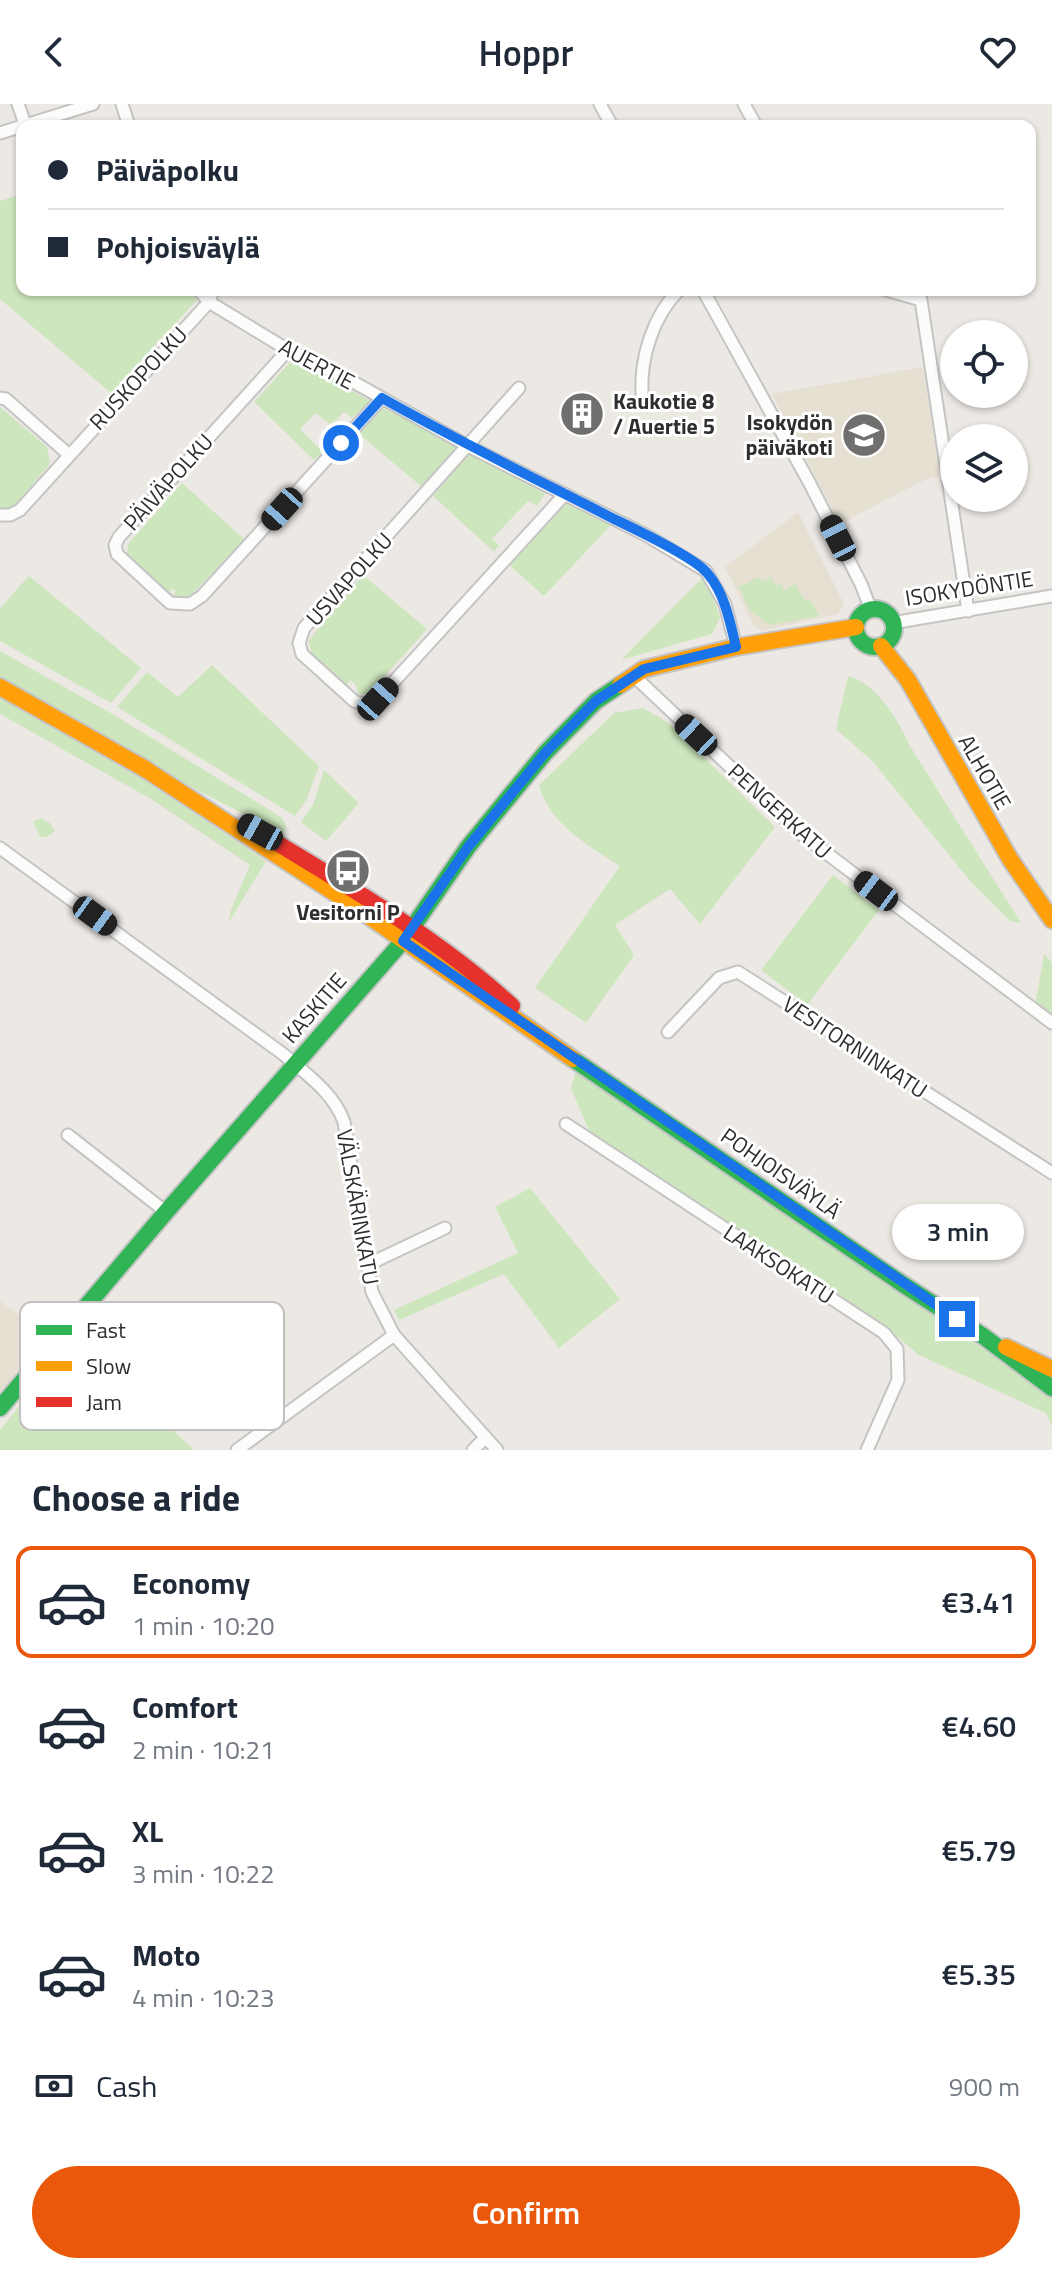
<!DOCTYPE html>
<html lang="en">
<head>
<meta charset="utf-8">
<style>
	:root { --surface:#fff; --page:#f2f2f3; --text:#1f2937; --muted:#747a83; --line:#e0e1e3; --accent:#ea580c }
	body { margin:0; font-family:"Titillium Web",sans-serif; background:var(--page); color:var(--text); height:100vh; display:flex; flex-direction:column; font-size:30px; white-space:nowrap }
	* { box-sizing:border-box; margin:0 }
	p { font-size:26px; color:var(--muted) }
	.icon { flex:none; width:44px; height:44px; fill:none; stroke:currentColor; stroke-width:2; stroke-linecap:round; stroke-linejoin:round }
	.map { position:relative; height:1346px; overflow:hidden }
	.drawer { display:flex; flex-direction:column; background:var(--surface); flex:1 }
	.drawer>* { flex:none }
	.guide { position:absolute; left:16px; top:16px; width:1020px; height:176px; border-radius:16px; box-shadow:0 2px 6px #0004; display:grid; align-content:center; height:176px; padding:0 32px; background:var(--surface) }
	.controls { position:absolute; left:940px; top:216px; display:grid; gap:16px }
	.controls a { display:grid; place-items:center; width:88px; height:88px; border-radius:50%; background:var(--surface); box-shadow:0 2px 6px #0004; font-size:40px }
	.end { position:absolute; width:36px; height:36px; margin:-18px; border:10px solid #1a73e8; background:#fff; box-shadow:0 0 0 4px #fff }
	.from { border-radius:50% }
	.bubble { position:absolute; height:56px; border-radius:28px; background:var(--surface); box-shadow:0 2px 6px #0004; font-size:26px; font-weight:600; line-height:56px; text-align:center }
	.car { position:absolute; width:24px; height:48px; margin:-24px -12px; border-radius:10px; box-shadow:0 0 6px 2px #0007; background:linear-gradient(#222 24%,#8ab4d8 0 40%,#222 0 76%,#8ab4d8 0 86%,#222 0) }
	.guide b { display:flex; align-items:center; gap:28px; height:76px; font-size:30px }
	.guide b+b { border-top:2px solid var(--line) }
	.guide i { width:20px; height:20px; background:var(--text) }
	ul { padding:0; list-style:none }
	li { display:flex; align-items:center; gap:24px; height:112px; margin:0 16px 12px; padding:0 16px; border:4px solid transparent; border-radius:16px }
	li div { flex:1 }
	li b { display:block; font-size:30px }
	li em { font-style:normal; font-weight:600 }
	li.active { border-color:var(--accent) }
	li>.icon { width:72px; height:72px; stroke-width:1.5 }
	h2 { padding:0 32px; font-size:36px; line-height:96px }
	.pay { display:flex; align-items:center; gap:20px; height:88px; padding:0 32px; font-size:30px }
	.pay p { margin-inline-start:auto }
	.action { display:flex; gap:16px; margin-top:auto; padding:16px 32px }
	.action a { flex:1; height:92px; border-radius:48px; background:var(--accent); color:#fff; font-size:32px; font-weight:600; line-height:92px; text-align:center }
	header { display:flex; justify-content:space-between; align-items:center; height:104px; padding:0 32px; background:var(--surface); font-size:36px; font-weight:600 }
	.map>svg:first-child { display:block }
	.education { fill:#e6e0d3 }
	.green { fill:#cee6be }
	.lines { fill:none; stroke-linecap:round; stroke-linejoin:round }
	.street-casing { stroke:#c5c4c5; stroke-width:15 }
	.fast-casing { stroke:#c5c4c5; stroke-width:20 }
	.slow-casing { stroke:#c5c4c5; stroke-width:20 }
	.jam-casing { stroke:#c5c4c5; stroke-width:20 }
	.street { stroke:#fcfcfb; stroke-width:11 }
	.fast { stroke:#30b455; stroke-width:16 }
	.slow { stroke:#ff9f0a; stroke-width:16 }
	.jam { stroke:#e5322d; stroke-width:16 }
	.route { stroke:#1a73e8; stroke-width:10 }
	.labels { text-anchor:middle; stroke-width:6; stroke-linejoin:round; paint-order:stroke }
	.street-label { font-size:22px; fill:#2e2e2e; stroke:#fff }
	.poi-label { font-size:22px; font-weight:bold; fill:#2e2e2e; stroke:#fff; text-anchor:start }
	.key { fill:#fff; stroke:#c0c0c0; stroke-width:2 }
	.key-label { font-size:22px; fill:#2e2e2e }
</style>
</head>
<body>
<header><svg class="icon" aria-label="back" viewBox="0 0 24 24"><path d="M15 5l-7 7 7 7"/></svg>Hoppr<svg class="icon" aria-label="heart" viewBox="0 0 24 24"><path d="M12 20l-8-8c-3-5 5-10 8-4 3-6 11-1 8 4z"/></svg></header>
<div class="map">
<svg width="1052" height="1346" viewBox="0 0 1052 1346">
	<rect width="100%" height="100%" fill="#ece8e4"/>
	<g class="education">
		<polygon points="923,263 940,373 926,375 840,420 772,290"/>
		<polygon points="798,408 844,500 837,510 762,527 754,522 725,463"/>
		<polygon points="0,1197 48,1232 0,1288"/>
	</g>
	<g class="green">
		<polygon points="22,90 22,186 188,186 197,196 111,289 0,195 0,97"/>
		<polygon points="293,255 371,297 352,314 344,308 331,321 316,309 300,325 323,348 314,356 254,298"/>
		<polygon points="0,303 47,343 50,360 14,402 3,406 0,405"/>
		<polygon points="383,304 454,337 457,346 422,383 359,330"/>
		<polygon points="471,346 548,386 537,402 528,397 492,435 499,441 494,448 433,392"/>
		<polygon points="182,379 245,436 191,491 182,496 172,493 176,487 173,484 167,491 127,450 128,440"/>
		<polygon points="566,394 611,421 544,492 507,459"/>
		<polygon points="363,471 427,525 369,590 358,590 356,581 351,576 346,581 313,552 308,537"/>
		<polygon points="29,472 141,564 111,599 0,537 0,504"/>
		<polygon points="703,473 711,486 720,514 712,530 621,556"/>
		<polygon points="758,473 764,477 771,473 776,482 781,480 784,486 795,480 805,497 810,495 819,512 770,521 750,507 739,483"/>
		<polygon points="0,547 114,611 281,713 287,723 283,730 199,687 0,575"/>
		<polygon points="212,561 319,662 306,697 295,712 117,603 147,568 178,593"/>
		<path d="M 848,572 C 877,579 898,616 910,642 L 1021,819 L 1010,817 L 971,778 L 873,658 L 836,625 Z"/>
		<polygon points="0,594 141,674 266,757 229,818 230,808 250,761 151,695 0,610"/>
		<path d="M 643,604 L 669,619 L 775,723 L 700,820 L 670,785 L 615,821 L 634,851 L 586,919 L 535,884 L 620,762 C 590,743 548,719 539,681 L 614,609 Z"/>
		<polygon points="324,666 359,699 326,737 301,718 313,701"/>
		<polygon points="41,714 50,719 55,727 46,733 40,733 33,718"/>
		<polygon points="833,771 879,806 807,901 761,866"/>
		<polygon points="1044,850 1052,859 1052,914 1035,901"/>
		<polygon points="576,967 1052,1292 1052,1322 1046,1309 919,1251 888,1225 592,1034 571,984"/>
		<polygon points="530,1084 620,1195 559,1244 504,1170 399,1216 394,1206 518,1149 495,1103"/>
		<polygon points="79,1229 131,1273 129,1285 194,1346 0,1346 0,1326"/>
	</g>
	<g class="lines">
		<g class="street-casing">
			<g id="street">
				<polyline points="18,0 25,20"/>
				<polyline points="122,0 129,22"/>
				<polyline points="600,0 612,22"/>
				<polyline points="744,0 756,22"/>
				<polyline points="0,29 93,0"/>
				<polyline points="199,186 209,198 288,246 339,270 468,342 646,431 706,467 725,500 736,543"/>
				<polyline points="703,186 809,378 861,480 871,506"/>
				<polyline points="886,186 921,196 968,507"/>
				<polyline points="288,246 119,433 115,441 117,450 170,499 190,500 202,492 382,294"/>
				<polyline points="519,284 304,524 299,539 302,550 354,597 366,601 378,595 565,390"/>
				<path d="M 642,290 C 640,254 653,212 679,186"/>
				<polyline points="0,294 6,295 68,350"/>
				<polyline points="0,411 10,411 20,406 209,198 213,186"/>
				<polyline points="892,519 1052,492"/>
				<polyline points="633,571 801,730 1052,919"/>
				<path d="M 0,744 L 283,950 C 305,969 334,989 344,1018 L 372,1188 L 394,1231 L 497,1346"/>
				<polyline points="668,928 719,874 738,868 1052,1069"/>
				<polyline points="566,1020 884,1229 897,1245 898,1276 867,1346"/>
				<polyline points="68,1031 166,1108"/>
				<polyline points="367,1161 445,1124"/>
				<polyline points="237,1346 394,1231"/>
				<polyline points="473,1346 485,1334"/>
			</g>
		</g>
		<g class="fast-casing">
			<g id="fast">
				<circle cx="875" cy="524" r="19"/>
				<polyline points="573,955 904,1181 983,1232 1052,1284"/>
				<polyline points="0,1304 166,1108 403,837 468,743 545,649 596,597 620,581"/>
			</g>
		</g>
		<g class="slow-casing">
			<g id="slow">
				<polyline points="881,542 908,576 1010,755 1052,816"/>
				<polyline points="620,581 644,565 736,543 856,523"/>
				<polyline points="0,583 147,666"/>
				<polyline points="139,661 347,797 573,955"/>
				<polyline points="1006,1243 1052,1265"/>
			</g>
		</g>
		<g class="jam-casing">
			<path id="jam" d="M 251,723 C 340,778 435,831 512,902"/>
		</g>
		<use href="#street" class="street"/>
		<use href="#fast" class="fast"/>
		<use href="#slow" class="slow"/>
		<use href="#jam" class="jam"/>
	</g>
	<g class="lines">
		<path class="route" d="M 341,339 L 382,294 C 458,337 536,375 614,415 C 635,425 696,454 708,470 C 725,490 730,518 736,543 L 644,565 L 596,597 L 545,649 L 468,743 L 403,837 L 957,1215"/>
	</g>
	<defs>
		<g id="building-disc" transform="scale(2.3)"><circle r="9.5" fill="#706f6e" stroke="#fff"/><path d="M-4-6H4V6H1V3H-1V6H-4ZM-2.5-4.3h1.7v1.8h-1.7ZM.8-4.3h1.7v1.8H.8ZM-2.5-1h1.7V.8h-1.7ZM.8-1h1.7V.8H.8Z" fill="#fff"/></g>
		<g id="school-disc" transform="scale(2.3)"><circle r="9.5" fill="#706f6e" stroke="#fff"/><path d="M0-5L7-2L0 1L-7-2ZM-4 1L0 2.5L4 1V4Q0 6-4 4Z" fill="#fff"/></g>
		<g id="bus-disc" transform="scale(2.3)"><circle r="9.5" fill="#706f6e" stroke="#fff"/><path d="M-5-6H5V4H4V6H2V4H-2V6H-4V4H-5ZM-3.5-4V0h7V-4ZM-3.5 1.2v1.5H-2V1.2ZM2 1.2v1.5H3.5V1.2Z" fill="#fff"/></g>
	</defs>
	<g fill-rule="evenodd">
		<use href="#building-disc" x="582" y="310"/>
		<use href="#school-disc" x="864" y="331"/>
		<use href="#bus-disc" x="348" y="767"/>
	</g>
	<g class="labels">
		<g class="street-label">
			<text transform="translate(317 260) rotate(28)" y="8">AUERTIE</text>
			<text transform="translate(138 274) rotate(-47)" y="8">RUSKOPOLKU</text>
			<text transform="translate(168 378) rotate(-48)" y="8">PÄIVÄPOLKU</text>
			<text transform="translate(349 475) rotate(-48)" y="8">USVAPOLKU</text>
			<text transform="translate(969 484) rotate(-9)" y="8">ISOKYDÖNTIE</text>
			<text transform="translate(985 668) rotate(60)" y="8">ALHOTIE</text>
			<text transform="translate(780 707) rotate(42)" y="8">PENGERKATU</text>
			<text transform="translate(314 904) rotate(-49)" y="8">KASKITIE</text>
			<text transform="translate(855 943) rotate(33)" y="8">VESITORNINKATU</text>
			<text transform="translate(781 1069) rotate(35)" y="8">POHJOISVÄYLÄ</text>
			<text transform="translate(358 1103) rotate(80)" y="8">VÄLSKÄRINKATU</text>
			<text transform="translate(779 1160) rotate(33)" y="8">LAAKSOKATU</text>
		</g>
		<g class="poi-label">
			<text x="613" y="305">Kaukotie 8<tspan x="613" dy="25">/ Auertie 5</tspan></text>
			<text x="833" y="326" text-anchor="end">Isokydön<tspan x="833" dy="25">päiväkoti</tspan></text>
			<text x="348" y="816" text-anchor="middle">Vesitorni P</text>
		</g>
	</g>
	<rect x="20" y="1198" width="264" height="128" rx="12" class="key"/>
	<rect x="36" y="1221" width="36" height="10" fill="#30b455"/>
	<rect x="36" y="1257" width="36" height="10" fill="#ff9f0a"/>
	<rect x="36" y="1293" width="36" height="10" fill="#e5322d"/>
	<g class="key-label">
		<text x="86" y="1234">Fast</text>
		<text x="86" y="1270">Slow</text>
		<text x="86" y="1306">Jam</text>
	</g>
</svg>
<div class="controls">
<a><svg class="icon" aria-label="locate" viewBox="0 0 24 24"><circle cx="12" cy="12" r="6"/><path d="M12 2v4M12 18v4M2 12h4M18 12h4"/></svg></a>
<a><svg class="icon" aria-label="layers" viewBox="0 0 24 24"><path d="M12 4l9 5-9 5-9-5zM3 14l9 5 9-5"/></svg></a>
</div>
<i class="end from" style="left:341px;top:339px"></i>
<i class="end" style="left:957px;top:1215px"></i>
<div class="bubble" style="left:892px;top:1100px;width:132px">3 min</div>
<i class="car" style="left:282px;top:405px;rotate:222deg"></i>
<i class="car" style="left:838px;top:434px;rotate:333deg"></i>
<i class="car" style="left:378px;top:595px;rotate:42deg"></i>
<i class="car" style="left:696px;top:631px;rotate:313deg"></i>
<i class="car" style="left:260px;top:728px;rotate:299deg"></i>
<i class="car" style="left:876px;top:787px;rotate:307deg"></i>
<i class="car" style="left:95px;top:812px;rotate:126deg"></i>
<div class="guide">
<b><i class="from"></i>Päiväpolku</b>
<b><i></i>Pohjoisväylä</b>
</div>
</div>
<section class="drawer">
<h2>Choose a ride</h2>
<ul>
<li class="active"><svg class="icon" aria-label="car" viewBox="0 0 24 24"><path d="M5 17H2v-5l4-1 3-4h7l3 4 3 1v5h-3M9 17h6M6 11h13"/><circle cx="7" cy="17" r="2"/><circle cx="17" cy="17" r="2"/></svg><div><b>Economy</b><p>1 min · 10:20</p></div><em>€3.41</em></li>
<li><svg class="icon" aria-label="car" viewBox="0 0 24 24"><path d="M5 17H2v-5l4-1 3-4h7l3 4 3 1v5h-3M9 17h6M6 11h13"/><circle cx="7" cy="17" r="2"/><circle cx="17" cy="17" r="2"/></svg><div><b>Comfort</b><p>2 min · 10:21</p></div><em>€4.60</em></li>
<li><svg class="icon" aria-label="car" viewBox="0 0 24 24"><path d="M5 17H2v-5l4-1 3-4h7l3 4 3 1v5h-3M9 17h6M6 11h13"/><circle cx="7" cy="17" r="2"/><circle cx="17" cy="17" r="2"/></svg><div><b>XL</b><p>3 min · 10:22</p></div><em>€5.79</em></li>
<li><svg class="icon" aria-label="car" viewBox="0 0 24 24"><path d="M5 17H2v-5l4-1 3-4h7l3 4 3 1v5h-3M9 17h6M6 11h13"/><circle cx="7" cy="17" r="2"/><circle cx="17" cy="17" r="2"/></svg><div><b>Moto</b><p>4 min · 10:23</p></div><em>€5.35</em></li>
</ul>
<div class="pay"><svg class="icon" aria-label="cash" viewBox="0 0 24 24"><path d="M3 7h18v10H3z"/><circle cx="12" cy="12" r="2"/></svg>Cash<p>900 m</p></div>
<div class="action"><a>Confirm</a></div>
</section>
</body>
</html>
